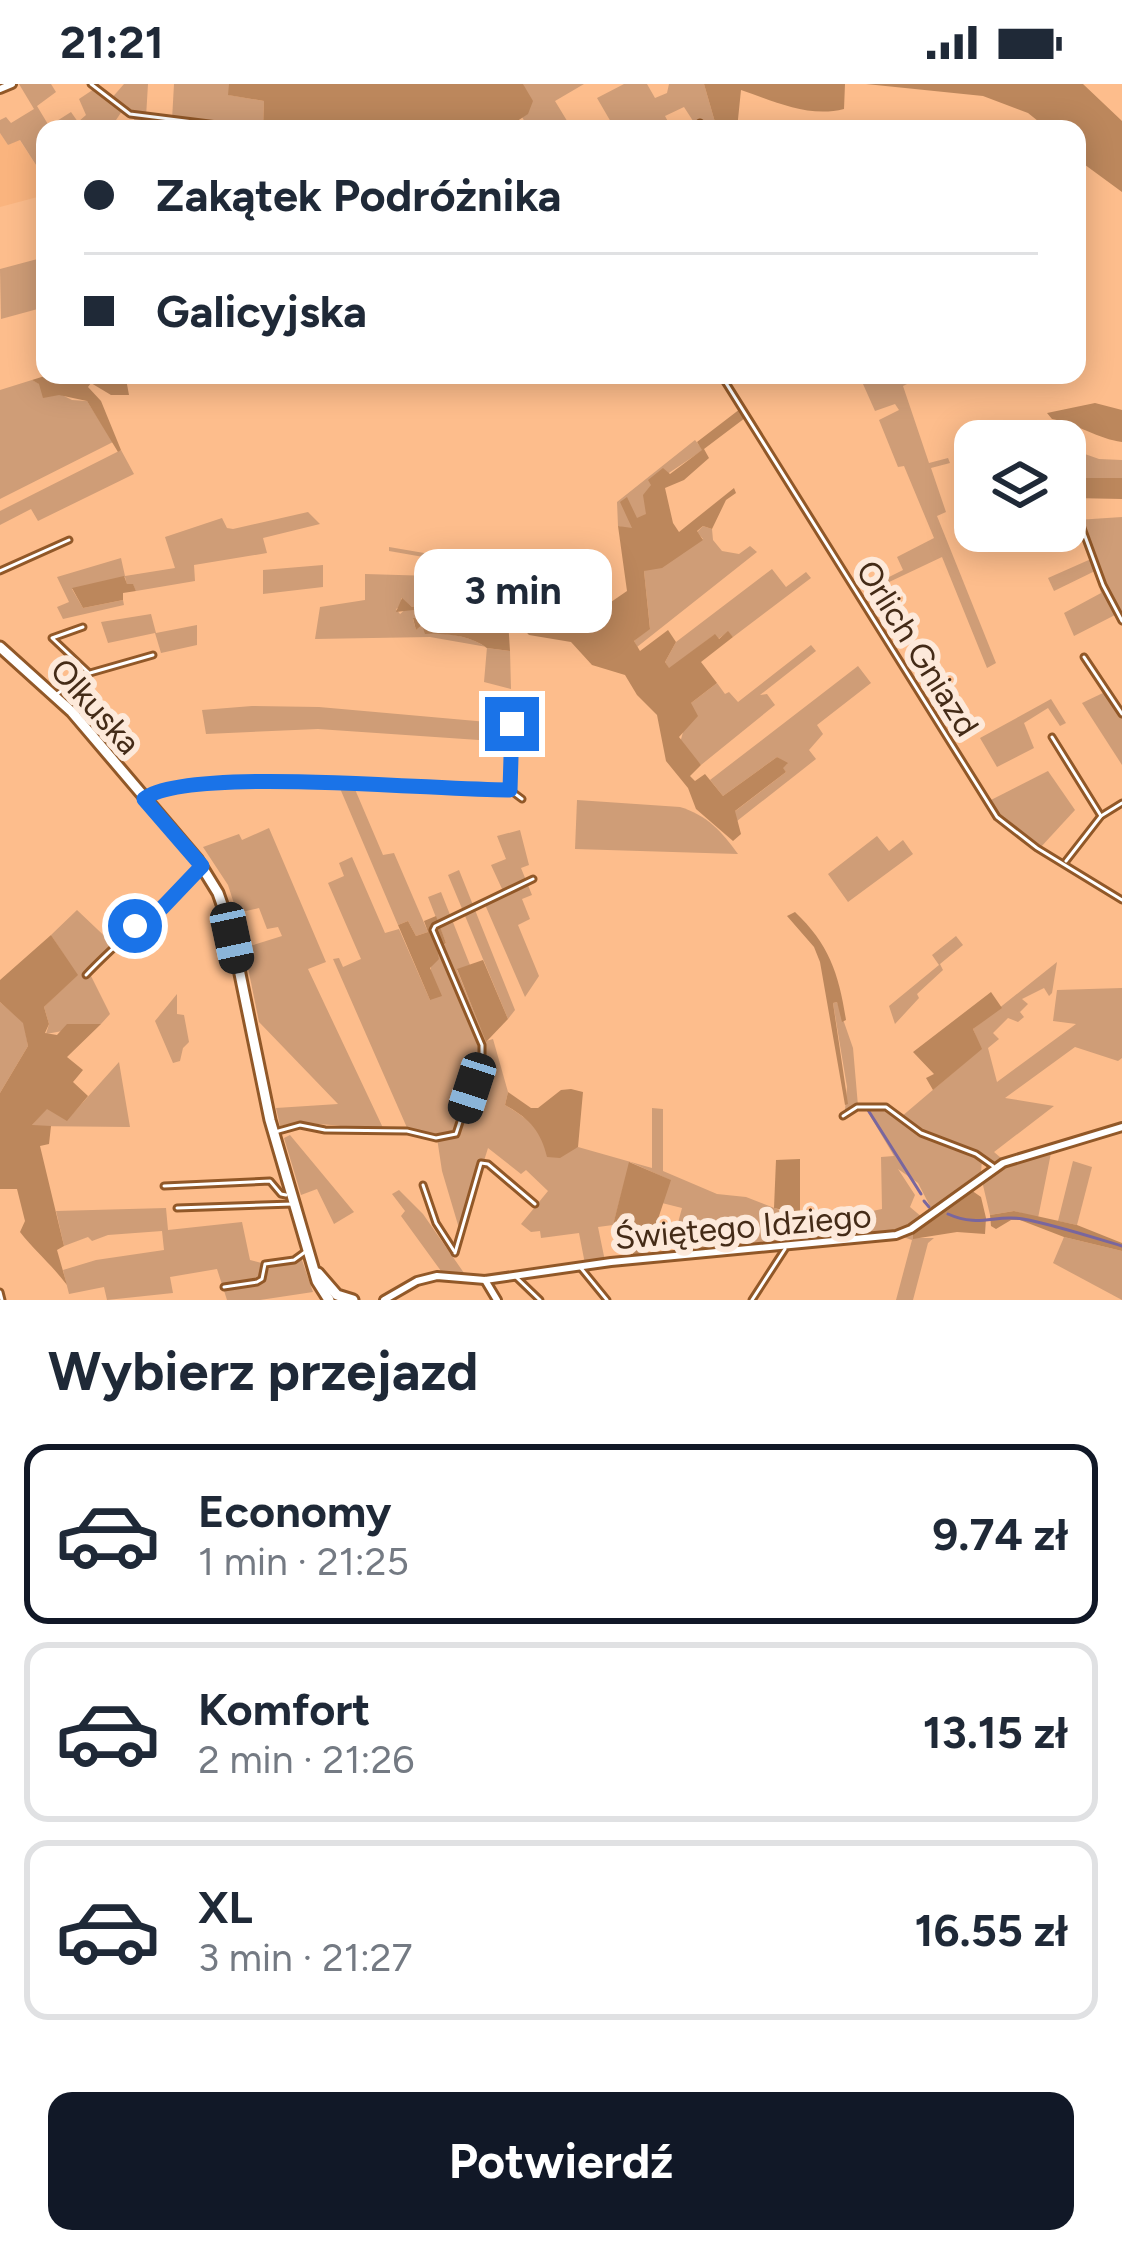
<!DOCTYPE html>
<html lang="pl">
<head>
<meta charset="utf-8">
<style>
	:root { --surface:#fff; --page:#f2f2f3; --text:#1f2937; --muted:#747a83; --line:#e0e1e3; --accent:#111827 }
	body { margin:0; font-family:Figtree,sans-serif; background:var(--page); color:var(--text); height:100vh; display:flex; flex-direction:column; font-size:45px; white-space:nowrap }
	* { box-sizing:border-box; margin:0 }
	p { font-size:39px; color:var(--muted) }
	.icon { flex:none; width:66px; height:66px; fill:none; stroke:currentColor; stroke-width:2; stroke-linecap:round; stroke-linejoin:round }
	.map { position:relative; height:1216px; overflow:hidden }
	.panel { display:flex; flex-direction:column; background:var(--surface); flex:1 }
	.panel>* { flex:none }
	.banner { position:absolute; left:36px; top:36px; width:1050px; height:264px; border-radius:24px; box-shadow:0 6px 30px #0003; display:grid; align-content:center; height:264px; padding:0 48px; background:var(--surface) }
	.buttons { position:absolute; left:954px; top:336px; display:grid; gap:24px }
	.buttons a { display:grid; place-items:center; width:132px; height:132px; border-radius:24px; background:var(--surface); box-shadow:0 6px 30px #0003; font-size:60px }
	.end { position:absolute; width:54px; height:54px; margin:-27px; border:15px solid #1a73e8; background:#fff; box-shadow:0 0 0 6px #fff }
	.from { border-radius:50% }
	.bubble { position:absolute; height:84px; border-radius:24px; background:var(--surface); box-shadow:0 6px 30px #0003; font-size:39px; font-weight:700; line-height:84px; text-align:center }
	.car { position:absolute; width:36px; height:72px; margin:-36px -18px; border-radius:15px; box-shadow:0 0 9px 3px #0007; background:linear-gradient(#222 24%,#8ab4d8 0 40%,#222 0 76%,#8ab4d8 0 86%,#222 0) }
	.banner b { display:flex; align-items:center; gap:42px; height:114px; font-size:45px }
	.banner b+b { border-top:3px solid var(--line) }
	.banner i { width:30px; height:30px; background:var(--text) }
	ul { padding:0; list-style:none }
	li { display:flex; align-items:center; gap:36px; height:180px; margin:0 24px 18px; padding:0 24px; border:6px solid var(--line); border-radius:24px }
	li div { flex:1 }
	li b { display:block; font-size:45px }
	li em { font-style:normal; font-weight:700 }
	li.selected { border-color:var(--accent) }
	li>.icon { width:108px; height:108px; stroke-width:1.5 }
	h2 { padding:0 48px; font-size:54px; line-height:144px }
	.primary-button { display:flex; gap:24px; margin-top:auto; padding:24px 48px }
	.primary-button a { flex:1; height:138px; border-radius:24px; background:var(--accent); color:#fff; font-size:48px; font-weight:700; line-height:138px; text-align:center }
	.status { display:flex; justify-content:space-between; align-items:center; height:84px; padding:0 60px; background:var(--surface); direction:ltr }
	.status svg { height:33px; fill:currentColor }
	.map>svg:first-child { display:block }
	.built { fill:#fab47e }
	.green { fill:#cf9d77 }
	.forest { fill:#bc875c }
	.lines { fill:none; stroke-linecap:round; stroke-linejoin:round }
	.stream { stroke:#79669e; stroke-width:3 }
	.minor-casing { stroke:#915828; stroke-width:9 }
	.tertiary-casing { stroke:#915828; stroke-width:12 }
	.primary-casing { stroke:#915828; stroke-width:15 }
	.minor { stroke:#fff; stroke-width:3 }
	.tertiary { stroke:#fff; stroke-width:6 }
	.primary { stroke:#fff; stroke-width:9 }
	.route { stroke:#1a73e8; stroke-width:15 }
	.labels { text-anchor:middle; stroke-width:12; stroke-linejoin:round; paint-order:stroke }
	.street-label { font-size:33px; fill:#442b17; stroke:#fde9da }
</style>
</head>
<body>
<div class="status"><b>21:21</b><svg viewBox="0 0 49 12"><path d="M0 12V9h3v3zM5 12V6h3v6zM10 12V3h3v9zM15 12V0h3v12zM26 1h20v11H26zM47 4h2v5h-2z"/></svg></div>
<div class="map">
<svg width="1122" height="1216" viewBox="0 0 1122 1216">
	<rect width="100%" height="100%" fill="#fdbd8c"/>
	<polygon class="built" points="0,49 8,61 19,55 45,95 45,111 0,123"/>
	<g class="green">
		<polygon points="19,0 51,0 56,8 37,22 49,42 71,28 78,38 86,31 79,15 94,5 110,16 124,0 148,0 146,33 172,36 174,0 229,0 229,11 264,17 263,45 137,45 133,32 122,27 110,45 45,45 45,95 20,56 8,61 0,49 0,36 6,33 11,39 34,25"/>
		<polygon points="523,0 584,0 555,17 572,45 529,45 522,33 527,30"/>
		<polygon points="624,0 647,0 655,14 667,9 669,0 704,0 717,45 695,40 684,23 665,32 672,45 615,45 597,14"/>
		<polygon points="45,173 45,223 1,235 0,185"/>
		<polygon points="859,291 925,291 903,302 929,379 948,374 950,379 931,384 946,428 937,432 996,579 987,584 942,473 887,499 885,495 903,486 897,473 934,454 904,382 898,383 879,336 899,326 895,320 875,327"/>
		<polygon points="32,296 72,316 87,317 113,358 0,415 0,306"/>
		<polygon points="695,356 703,366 651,401 647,430 632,439 633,446 618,442 617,418"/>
		<polygon points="1065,363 1099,375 1122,376 1122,394 1066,394"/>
		<polygon points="121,366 134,390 38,437 31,425 0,441 0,427"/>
		<polygon points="308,428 320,440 263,454 267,469 194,481 195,497 136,507 133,501 127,501 125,493 72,505 83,524 123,516 124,521 63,535 57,523 69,518 57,493 121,474 125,492 175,484 165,453 222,434 227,444 233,445"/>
		<polygon points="1122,433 1122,540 1115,531 1074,552 1064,529 1101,509 1095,487 1054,507 1048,494 1091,475 1077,436"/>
		<polygon points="703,442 712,445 713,456 722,467 739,470 750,462 757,468 637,563 634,557 650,544 644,487 703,455 697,448"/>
		<path d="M 389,463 L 506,483 L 508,536 L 428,512 L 432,528 L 423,520 L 412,523 L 401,514 L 402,522 L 396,525 L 400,530 L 406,525 L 422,525 L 426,535 L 413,535 L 416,546 L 422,541 L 426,549 C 448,549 471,552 487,564 L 510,567 L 511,605 L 484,598 L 487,563 L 430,553 L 315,555 L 320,523 L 365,516 L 365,490 L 432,492 L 435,475 L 389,467 Z"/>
		<polygon points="323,481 323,503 263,510 263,486"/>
		<polygon points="772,485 786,503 806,488 811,494 733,553 728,548 718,555 714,551 669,585 665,578 676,558"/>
		<polygon points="151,530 156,549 197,541 197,561 161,569 155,549 108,559 101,538"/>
		<polygon points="811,561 816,567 760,611 767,610 775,621 701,681 680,659 691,619 717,599 725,610 729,608 738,618"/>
		<polygon points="858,582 871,599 817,641 823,650 809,666 816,675 737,737 734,728 786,688 782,684 787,680 777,673 723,712 710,696"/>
		<polygon points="1105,608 1122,633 1122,681 1082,619"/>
		<polygon points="1051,615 1066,639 1060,642 1048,624 1024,639 1034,664 997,683 980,654"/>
		<polygon points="252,622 319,623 511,640 508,658 318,645 206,650 202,626"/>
		<polygon points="1048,687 1075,726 1040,764 1001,735 989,717"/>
		<polygon points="339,702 354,703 383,771 394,769 428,848 416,852 408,837 398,841"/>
		<path d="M 577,716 L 680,723 C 707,731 722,748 738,770 L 575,765 Z"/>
		<path d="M 269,744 L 326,878 L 308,885 L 384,1046 C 351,1045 310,1035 280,1042 L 276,1024 L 338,1020 L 259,938 L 244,864 L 282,852 L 278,843 L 267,845 L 259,824 L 237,829 L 228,801 L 203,763 L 239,750 L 242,756 Z"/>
		<polygon points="520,746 529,781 521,784 532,811 522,815 530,835 518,841 539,892 525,913 483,816 503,807 491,781 506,775 497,752"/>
		<polygon points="877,752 889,767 903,756 913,770 848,818 828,790"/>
		<path d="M 352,773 L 385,849 L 399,845 L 430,916 C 430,894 427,872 446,859 L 428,813 L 441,808 L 470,881 L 457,886 L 486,957 L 493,955 L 508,1008 L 505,1021 C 528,1034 545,1051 567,1067 L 578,1063 L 652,1084 L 652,1024 L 663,1025 L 663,1087 L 717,1110 L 746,1113 L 790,1130 L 848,1132 L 882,1125 L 881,1073 L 894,1072 L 866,1025 L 883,1024 L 934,1057 L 982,1075 L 981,1089 L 932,1126 L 918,1099 L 898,1085 L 915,1111 L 910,1123 L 923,1134 L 896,1149 L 691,1169 L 694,1146 L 676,1146 L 682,1124 L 662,1119 L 670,1096 L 630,1078 L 613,1141 L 598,1143 L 605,1177 L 585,1180 L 579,1149 L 541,1154 L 540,1147 L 531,1148 L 521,1140 L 548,1107 L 526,1086 L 521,1090 L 488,1064 L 461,1151 L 442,1087 L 437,1054 L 408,1046 L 333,875 L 339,874 L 343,883 L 361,875 L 328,799 L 344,792 L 339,779 Z"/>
		<polygon points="459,786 515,926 508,935 448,791"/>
		<polygon points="77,826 116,863 90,890 110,930 101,940 46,950 49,940 44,923 77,891 51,851"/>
		<polygon points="956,852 963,861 940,880 943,886 917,910 919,914 895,940 889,922 939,881 932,871"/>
		<path d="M 1057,878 L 1052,909 L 1049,912 L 1044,904 L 1022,915 L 1028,920 L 1020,928 L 1024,933 L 1018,938 L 1008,934 L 993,949 L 999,955 L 988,964 L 997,998 L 1076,940 L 1053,937 L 1057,906 L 1122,904 L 1122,974 L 1118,977 L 1075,963 L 1005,1014 L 1054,1022 L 994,1068 L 1001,1074 L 992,1079 C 966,1059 932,1056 901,1033 L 981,965 L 973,945 Z"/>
		<polygon points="177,910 177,930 184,931 189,958 183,964 180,977 173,979 155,937"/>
		<polygon points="0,918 24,939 28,962 0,1009"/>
		<polygon points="837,918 853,964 858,1022 845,1026 847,1003 833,919"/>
		<polygon points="119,978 130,1043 31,1042 47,1024 67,1036"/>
		<polygon points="290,1051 354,1128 334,1140 317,1105 301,1111 284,1054"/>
		<polygon points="1051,1069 1038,1134 1014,1127 990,1131 982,1097 1016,1077"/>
		<polygon points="1073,1077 1092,1083 1077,1141 1058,1137"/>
		<polygon points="399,1106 423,1130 464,1189 441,1187 401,1132 405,1127 392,1110"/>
		<polygon points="166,1124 168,1146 242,1138 250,1176 269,1181 302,1176 313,1208 260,1216 227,1216 217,1185 170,1193 173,1209 107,1216 104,1203 69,1210 63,1186 96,1176 164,1166 162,1147 108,1151 92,1157 88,1153 64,1162 56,1127"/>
		<polygon points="913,1148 913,1154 934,1154 928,1159 913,1216 896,1216 912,1156 903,1153"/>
		<polygon points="1064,1153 1122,1167 1122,1216 1053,1179"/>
	</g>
	<g class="forest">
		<polygon points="229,0 523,0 533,17 528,30 505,45 263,45 264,17 228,11"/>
		<path d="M 704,0 L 845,0 L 844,25 C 808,34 774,17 741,6 L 737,45 L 717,45 Z"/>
		<polygon points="866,0 1083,0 1122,37 1122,108 1077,75 1077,45 1048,45 1028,29 983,12"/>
		<polygon points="48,291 145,291 126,295 129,311 111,311 91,299 88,303 101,317 121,366 118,368 87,317 59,311 43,314 39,300 32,296"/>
		<path d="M 1095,319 L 1122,326 L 1122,358 C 1098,355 1078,340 1052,335 L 1047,329 Z"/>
		<polygon points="740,325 745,334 704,365 709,374 684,396 665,404 673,439 679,448 734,404 736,409 726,416 712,445 703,442 697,447 703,456 662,484 644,487 650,545 634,557 640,567 668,546 676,558 665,578 669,584 715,550 719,555 728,547 733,553 701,578 717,599 691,619 698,632 679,653 701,681 690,692 695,697 705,690 723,712 777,673 788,679 783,684 786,688 735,727 741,750 733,757 696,725 688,704 666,677 657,631 637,611 625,591 592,581 571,558 529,551 514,535 526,534 542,540 570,537 584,546 594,545 611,518 627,507 618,442 632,444 620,418 627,413 637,434 646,430 643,411 651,401 648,396 663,384 670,390 702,366 697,358"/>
		<polygon points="1066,394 1122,394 1122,415 1072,414"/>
		<polygon points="124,492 127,500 133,500 136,507 123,509 123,516 83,524 72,504"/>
		<path d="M 427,512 L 508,536 L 510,567 L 487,564 C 471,552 447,549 425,550 L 422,541 L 416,546 L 413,534 L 426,535 L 422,525 L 396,528 L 402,514 L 412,523 L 423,520 L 431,528 Z"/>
		<path d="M 795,828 C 829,860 839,890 846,936 L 842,938 L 837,918 L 833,919 L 848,1020 L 845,1021 L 820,878 L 814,863 L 787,832 Z"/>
		<polygon points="436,832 446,859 437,865 439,875 430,884 442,912 430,916 398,841 408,837 416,852 428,848 424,837"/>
		<path d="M 51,851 L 78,891 L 44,923 L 49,940 L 45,949 L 57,951 L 67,940 L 101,940 L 67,973 L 83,986 L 73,998 L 88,1012 L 67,1037 L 47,1025 L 32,1041 L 51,1042 L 49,1060 L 40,1062 L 64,1162 L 57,1166 L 67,1201 C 51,1180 35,1167 20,1148 L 25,1137 L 17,1105 L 0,1105 L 0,1009 L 28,962 L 23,939 L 0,918 L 0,896 Z"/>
		<polygon points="483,876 508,935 486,958 457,885"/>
		<polygon points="991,908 1002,924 973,945 982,965 933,1006 926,994 934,990 913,968"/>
		<path d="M 571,1005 L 583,1008 L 578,1063 L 560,1074 L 547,1073 C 541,1047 529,1034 505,1021 L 508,1008 L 531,1024 L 538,1024 L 561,1006 Z"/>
		<polygon points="800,1075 800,1130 774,1124 776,1076"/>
		<polygon points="629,1078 671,1096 646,1171 633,1170 631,1139 613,1141"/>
		<polygon points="971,1106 981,1113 986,1134 985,1150 957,1148 913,1155 913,1148"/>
		<polygon points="1014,1127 1077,1141 1122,1159 1122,1167 1064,1153 1020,1136 1011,1136 996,1145 991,1142 990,1131"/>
	</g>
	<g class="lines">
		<g class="stream">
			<polyline points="868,1026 921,1110"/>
			<polyline points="924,1117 929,1123"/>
			<path d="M 948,1130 C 979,1144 995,1130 1023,1135 C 1055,1141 1088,1152 1122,1162"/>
		</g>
		<g class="minor-casing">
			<g id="minor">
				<polyline points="91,0 130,30 249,45"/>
				<polyline points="695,45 700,39"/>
				<polyline points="721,291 997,733 1037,764 1122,816"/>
				<polyline points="1075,425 1103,501 1122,537"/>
				<polyline points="0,487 69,456"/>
				<polyline points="83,543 52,554 88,588"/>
				<polyline points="1084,573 1122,630"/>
				<polyline points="57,610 83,591 153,571"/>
				<polyline points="1052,653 1101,732"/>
				<polyline points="510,704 511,640"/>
				<path d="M 150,710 C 252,679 402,707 510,706 L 522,715"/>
				<polyline points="1066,777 1101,732 1122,719"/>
				<path d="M 86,891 C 123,852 164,821 200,783"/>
				<polyline points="843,1032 857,1023 886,1023 921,1049 976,1070 993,1082"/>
				<polyline points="275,1048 300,1041 325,1046 407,1047 436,1054 456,1050 482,970 482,961 433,846 435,842 533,795"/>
				<polyline points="423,1101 436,1139 454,1167"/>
				<polyline points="164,1102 270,1097 281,1110 286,1111"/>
				<polyline points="177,1124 293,1120"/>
				<polyline points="455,1169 481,1079 488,1080 535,1120"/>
				<polyline points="580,1183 607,1216"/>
				<polyline points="516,1193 540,1216"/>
				<polyline points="224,1203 257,1198 262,1195 265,1180 294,1176 305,1168"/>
				<polyline points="0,1208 2,1216"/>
				<polyline points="752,1216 785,1165"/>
			</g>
		</g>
		<g class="tertiary-casing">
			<g id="tertiary">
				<polyline points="0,5 12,0"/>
				<polyline points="485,1196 497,1216"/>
				<polyline points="384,1216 417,1197 437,1192 485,1196 611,1178 896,1151 911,1145 1003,1079 1122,1043"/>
			</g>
		</g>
		<g class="primary-casing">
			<g id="primary">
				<polyline points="0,563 72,628 197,775 218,809 231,846 270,1036 317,1197 329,1216"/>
				<polyline points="318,1189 337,1211 353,1216"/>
			</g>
		</g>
		<use href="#minor" class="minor"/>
		<use href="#tertiary" class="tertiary"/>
		<use href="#primary" class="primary"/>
	</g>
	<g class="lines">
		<path class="route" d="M 135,842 L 162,824 L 202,782 L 144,715 C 185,681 444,707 510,706 L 512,640"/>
	</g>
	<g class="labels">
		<g class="street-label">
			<text transform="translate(918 564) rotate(58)" y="12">Orlich Gniazd</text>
			<text transform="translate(96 622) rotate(48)" y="12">Olkuska</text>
			<text transform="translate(743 1142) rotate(-5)" y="12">Świętego Idziego</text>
		</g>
	</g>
</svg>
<div class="buttons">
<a><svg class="icon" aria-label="layers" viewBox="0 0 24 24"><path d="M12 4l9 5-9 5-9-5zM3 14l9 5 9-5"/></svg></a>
</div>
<i class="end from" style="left:135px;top:842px"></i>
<i class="end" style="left:512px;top:640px"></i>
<div class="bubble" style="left:414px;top:465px;width:198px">3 min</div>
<i class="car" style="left:232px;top:854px;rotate:168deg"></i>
<i class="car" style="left:472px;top:1004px;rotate:198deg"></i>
<div class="banner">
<b><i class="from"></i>Zakątek Podróżnika</b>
<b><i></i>Galicyjska</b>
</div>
</div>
<section class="panel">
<h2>Wybierz przejazd</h2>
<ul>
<li class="selected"><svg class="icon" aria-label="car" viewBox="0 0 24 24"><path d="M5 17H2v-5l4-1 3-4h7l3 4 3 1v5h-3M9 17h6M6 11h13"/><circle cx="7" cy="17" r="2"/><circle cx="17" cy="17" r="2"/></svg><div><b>Economy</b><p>1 min · 21:25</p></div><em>9.74 zł</em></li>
<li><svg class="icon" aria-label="car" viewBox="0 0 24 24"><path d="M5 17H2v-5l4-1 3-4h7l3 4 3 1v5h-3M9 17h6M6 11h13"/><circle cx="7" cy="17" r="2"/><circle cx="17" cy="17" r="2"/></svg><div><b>Komfort</b><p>2 min · 21:26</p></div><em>13.15 zł</em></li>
<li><svg class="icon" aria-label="car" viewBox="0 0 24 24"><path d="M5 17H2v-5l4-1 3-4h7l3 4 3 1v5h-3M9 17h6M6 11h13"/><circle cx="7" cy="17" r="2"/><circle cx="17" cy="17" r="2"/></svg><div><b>XL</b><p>3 min · 21:27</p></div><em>16.55 zł</em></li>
</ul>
<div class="primary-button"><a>Potwierdź</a></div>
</section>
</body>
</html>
